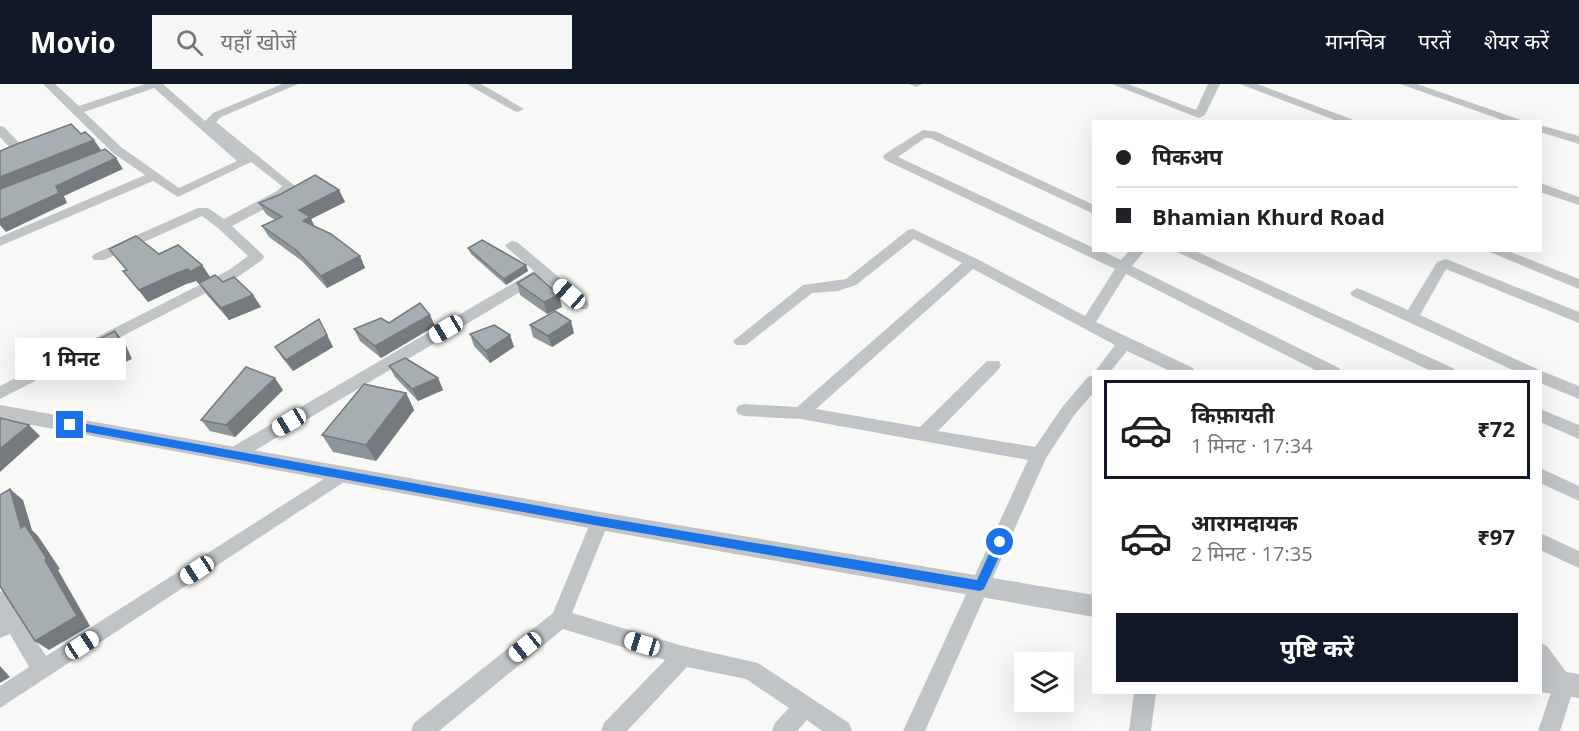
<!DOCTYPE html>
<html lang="hi">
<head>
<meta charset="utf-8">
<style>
	:root { --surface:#fff; --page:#f6f6f6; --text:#202124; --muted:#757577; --line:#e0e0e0; --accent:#111827 }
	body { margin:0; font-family:"Open Sans","Noto Sans Devanagari",sans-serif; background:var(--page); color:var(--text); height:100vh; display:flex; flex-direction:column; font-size:22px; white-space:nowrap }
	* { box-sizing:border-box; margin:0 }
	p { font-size:20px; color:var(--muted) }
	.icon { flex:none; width:33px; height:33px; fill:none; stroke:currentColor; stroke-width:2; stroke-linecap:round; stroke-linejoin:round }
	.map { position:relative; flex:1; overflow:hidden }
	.details { position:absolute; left:1092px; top:286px; width:450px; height:324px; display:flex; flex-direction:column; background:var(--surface); border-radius:0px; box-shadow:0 6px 24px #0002 }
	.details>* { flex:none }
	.hud { position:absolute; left:1092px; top:36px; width:450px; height:132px; border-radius:0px; box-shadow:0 6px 24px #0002; display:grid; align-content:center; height:132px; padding:0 24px; background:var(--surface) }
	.controls { position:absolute; left:1014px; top:568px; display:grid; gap:12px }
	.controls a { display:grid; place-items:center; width:60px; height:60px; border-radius:0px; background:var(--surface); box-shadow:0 6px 24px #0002; font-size:30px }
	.end { position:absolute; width:27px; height:27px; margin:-14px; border:8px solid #1a73e8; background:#fff; box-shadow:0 0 0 3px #fff }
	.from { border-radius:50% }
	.bubble { position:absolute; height:42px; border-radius:0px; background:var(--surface); box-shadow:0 6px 24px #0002; font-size:20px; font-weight:700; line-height:42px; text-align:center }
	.car { position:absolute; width:18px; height:36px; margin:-18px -9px; border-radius:8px; box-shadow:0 0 4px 2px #0007; background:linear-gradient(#fff 24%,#345 0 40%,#fff 0 76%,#345 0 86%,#fff 0) }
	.hud b { display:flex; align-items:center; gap:21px; height:57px; font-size:22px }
	.hud b+b { border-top:2px solid var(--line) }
	.hud i { width:15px; height:15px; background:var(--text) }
	ul { padding:10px 0 0; list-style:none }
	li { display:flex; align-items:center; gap:18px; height:99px; margin:0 12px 9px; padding:0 12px; border:3px solid transparent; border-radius:0px }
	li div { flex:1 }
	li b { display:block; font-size:22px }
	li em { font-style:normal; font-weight:700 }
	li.active { border-color:var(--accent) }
	li>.icon { width:54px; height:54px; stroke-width:1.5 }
	.primary-button { display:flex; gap:12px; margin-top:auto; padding:12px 24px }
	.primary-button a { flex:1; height:69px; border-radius:0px; background:var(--accent); color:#fff; font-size:24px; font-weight:700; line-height:69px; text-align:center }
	header { display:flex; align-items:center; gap:36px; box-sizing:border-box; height:84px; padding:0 30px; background:var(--accent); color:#fff }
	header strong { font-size:28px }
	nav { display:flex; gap:33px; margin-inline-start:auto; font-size:21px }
	.search { width:420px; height:54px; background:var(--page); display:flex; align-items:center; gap:15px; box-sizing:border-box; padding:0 21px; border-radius:0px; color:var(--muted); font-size:22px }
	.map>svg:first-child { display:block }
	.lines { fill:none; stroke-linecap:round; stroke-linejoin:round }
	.minor { fill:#c0c4c7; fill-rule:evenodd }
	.tertiary { fill:#c0c4c7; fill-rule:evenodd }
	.wall { fill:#8f9699 }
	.shaded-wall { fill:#747a7d }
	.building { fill:#a6aeb2; stroke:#747a7d; stroke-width:1.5 }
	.route { fill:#1a73e8 }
</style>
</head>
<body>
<header>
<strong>Movio</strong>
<div class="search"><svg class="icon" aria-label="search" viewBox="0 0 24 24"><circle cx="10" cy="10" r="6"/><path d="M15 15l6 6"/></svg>यहाँ खोजें</div>
<nav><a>मानचित्र</a><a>परतें</a><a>शेयर करें</a></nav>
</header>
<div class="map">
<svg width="1579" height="647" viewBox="0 0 1579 647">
	<rect width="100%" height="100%" fill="#f8f8f6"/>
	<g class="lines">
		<g class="minor">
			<path d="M 43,0 L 55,0 L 79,22 L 145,0 L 163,0 L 205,37 L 213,29 L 282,0 L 298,0 L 221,33 L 216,38 L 295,102 L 287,113 L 232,142 L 262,170 L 264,173 L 262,176 L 239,192 L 0,315 L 0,302 L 229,186 L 248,172 L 218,144 L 202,132 L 104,176 L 94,176 L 92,173 L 94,170 L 198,124 L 208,124 L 224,135 L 277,107 L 282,102 L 251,78 L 178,113 L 153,97 L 0,162 L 0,153 L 145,91 L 113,69 ZM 154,4 L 237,77 L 179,104 L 121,63 L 84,28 Z"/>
			<polygon points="467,0 481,0 524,25 518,28 514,27"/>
			<polygon points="909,0 922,0 916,3"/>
			<polygon points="1112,0 1128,0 1196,26 1208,0 1220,0 1205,31 1199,34"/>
			<polygon points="1240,0 1257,0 1359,38 1340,38"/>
			<polygon points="1400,0 1417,0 1527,38 1508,38"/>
			<polygon points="1540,41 1579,52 1579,60 1540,48"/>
			<polygon points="0,42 4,43 23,63 23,69 15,69 0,53"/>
			<polygon points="923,46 937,48 1094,121 1094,130 930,54 925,54 898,73 1094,164 1094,166 1100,166 1121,176 1130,166 1145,166 1132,182 1339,284 1341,288 1319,288 1126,190 1096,238 1193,284 1195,288 1172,288 1127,267 1110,288 1094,289 1115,261 973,185 816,325 920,343 987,277 999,277 1001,281 999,285 938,347 1035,363 1063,322 1088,293 1094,291 1094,308 1075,330 1046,374 925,647 903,647 1028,376 801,335 744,332 738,330 736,326 738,322 744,320 797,323 962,179 914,155 856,201 838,207 812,209 746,261 736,261 733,257 803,201 846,195 908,146 913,145 977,175 1085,232 1115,185 885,76 883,73 885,70"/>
			<polygon points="1540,99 1579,113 1579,121 1540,108"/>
			<polygon points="512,157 517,158 587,217 589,221 587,225 577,225 542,195 239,376 233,378 227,376 224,371 227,366 534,187 507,164 505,161"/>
			<polygon points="1173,166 1193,166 1453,284 1455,288 1433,288"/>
			<polygon points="1485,166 1506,166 1579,195 1579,205"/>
			<polygon points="1446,175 1579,228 1579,239 1446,185 1420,231 1539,286 1579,302 1579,315 1540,299 1540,288 1517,288 1352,212 1350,209 1357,204 1362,206 1408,226 1437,178"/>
			<polygon points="1540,325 1579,341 1579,355 1540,338"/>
			<polygon points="341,384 347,386 350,391 347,396 0,624 0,602 29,583 10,550 0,554 0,507 7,510 46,572"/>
			<polygon points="1540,384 1579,402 1579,417 1540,399"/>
			<polygon points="600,429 607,432 609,437 572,529 683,562 758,579 849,639 852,647 822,647 807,636 797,647 772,647 775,639 789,624 746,595 687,583 627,647 601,647 604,639 665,576 563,545 439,647 411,647 414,639 553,529 591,437 593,432"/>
			<polygon points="1540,449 1579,467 1579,484 1540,466"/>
			<polygon points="1540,559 1547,562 1575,600 1560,647 1538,647 1553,602 1540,586"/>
			<polygon points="1134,609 1156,609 1151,647 1129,647"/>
		</g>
		<g class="tertiary">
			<polygon points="0,321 600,428 1094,511 1094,533 600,446 0,335"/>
			<polygon points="1540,584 1579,590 1579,614 1540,608"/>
		</g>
	</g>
	<g class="wall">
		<polygon points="339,106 345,118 311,135 315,143 360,172 365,184 327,204 302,177 269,153 262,142 275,136 266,130 259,119"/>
		<polygon points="468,164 526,181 528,187 506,201 471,170"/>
		<polygon points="109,165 159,170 202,181 210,193 198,199 196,197 186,200 148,218 123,187 126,186"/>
		<polygon points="223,198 253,211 261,223 229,236 207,211 199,199"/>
		<polygon points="517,199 562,223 547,230 520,211"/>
		<polygon points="319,235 333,263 293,287 283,275 275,263"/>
		<polygon points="530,241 574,249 552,263 533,253"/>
		<polygon points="435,242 381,274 360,257 354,245"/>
		<polygon points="470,250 510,251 514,263 490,279 474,262"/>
		<polygon points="389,282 438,294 443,306 418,317 395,293"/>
		<polygon points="283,306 235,353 210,347 201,336"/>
		<polygon points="406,309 414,326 376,377 333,368 322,351"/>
	</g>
	<g class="shaded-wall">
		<polygon points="94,56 101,66 0,107 0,93"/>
		<polygon points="116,74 123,85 64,112 67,119 6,148 0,141 0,136 56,102"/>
		<polygon points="339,106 345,118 311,135 316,145 303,137 299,126"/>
		<polygon points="360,172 365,184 327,204 321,192"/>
		<polygon points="202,181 210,193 198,199 190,188"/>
		<polygon points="526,181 528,187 506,201 504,195"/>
		<polygon points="188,185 196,197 186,200 148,218 139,206 177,189"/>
		<polygon points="253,211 261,223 229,236 221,224"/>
		<polygon points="559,211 562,223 547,230 544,218"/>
		<polygon points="430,231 435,242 381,274 375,262"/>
		<polygon points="319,235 333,263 293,287 286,276"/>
		<polygon points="571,237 574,249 552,263 548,252"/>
		<polygon points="115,247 125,259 132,275 101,289 91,277"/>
		<polygon points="510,251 514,263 490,279 486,267"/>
		<polygon points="275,294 283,306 235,353 226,341"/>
		<polygon points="438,294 443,306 418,317 412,305"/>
		<polygon points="406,309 414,326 376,377 366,361"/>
		<polygon points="29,341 40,352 0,388 0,365"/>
		<polygon points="10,405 23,416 32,446 38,452 60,485 58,486 90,542 49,566 35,557 21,444"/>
		<polygon points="0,582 10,593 0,599"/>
	</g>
	<g class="building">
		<polygon points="71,40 81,50 85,48 94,56 0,93 0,67 17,60"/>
		<polygon points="105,65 116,74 56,102 59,109 0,136 0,105"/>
		<polygon points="315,91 339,106 299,126 310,133 303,137 331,150 360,172 321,192 296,166 262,142 282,133 259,119 281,110"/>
		<polygon points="136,152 159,170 178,161 202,181 190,188 188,185 177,189 139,206 123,187 127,186 109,165"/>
		<polygon points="482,156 526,181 504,195 468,164"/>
		<polygon points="534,189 559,211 544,218 517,199"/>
		<polygon points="215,191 223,198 234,193 253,211 221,224 199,199"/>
		<polygon points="420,219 430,231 375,262 354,245 381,234 389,239"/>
		<polygon points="555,227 571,237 548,252 530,241"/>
		<polygon points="319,235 327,251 286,276 275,263"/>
		<polygon points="494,241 510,251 486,267 470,250"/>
		<polygon points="115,247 122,263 91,277 83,263"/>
		<polygon points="405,274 438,294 412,305 389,282"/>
		<polygon points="246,283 275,294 226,341 201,336"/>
		<polygon points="364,300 406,309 366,361 322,351"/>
		<polygon points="0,334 29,341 0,365"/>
		<polygon points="10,405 21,444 25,441 47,475 45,476 77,532 35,557 0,502 0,411"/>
	</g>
	<polygon class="route" points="70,337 600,433 977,496 996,455 1000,453 1006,458 984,505 980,507 600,442 70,345 65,341"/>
</svg>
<div class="controls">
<a><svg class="icon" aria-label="layers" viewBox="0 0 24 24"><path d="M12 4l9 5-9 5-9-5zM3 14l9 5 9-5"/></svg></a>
</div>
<i class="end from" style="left:1000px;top:458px"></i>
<i class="end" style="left:70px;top:341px"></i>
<div class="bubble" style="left:15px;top:254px;width:111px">1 मिनट</div>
<i class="car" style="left:569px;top:210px;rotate:311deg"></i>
<i class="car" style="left:446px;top:245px;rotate:239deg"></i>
<i class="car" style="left:289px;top:338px;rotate:239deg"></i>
<i class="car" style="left:197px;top:486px;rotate:237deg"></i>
<i class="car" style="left:642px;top:560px;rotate:287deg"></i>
<i class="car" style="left:82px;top:561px;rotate:57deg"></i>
<i class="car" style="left:525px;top:563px;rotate:231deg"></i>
<div class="hud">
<b><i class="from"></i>पिकअप</b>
<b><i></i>Bhamian Khurd Road</b>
</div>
<section class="details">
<ul>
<li class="active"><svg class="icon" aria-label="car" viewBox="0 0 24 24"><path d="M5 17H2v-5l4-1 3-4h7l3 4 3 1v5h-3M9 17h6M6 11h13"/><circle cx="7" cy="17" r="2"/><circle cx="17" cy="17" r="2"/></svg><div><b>किफ़ायती</b><p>1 मिनट · 17:34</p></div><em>₹72</em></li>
<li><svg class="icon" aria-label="car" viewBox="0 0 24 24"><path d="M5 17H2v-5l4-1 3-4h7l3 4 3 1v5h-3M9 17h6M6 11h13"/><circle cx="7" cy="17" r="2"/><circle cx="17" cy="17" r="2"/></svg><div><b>आरामदायक</b><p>2 मिनट · 17:35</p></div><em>₹97</em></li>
</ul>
<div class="primary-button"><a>पुष्टि करें</a></div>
</section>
</div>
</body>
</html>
